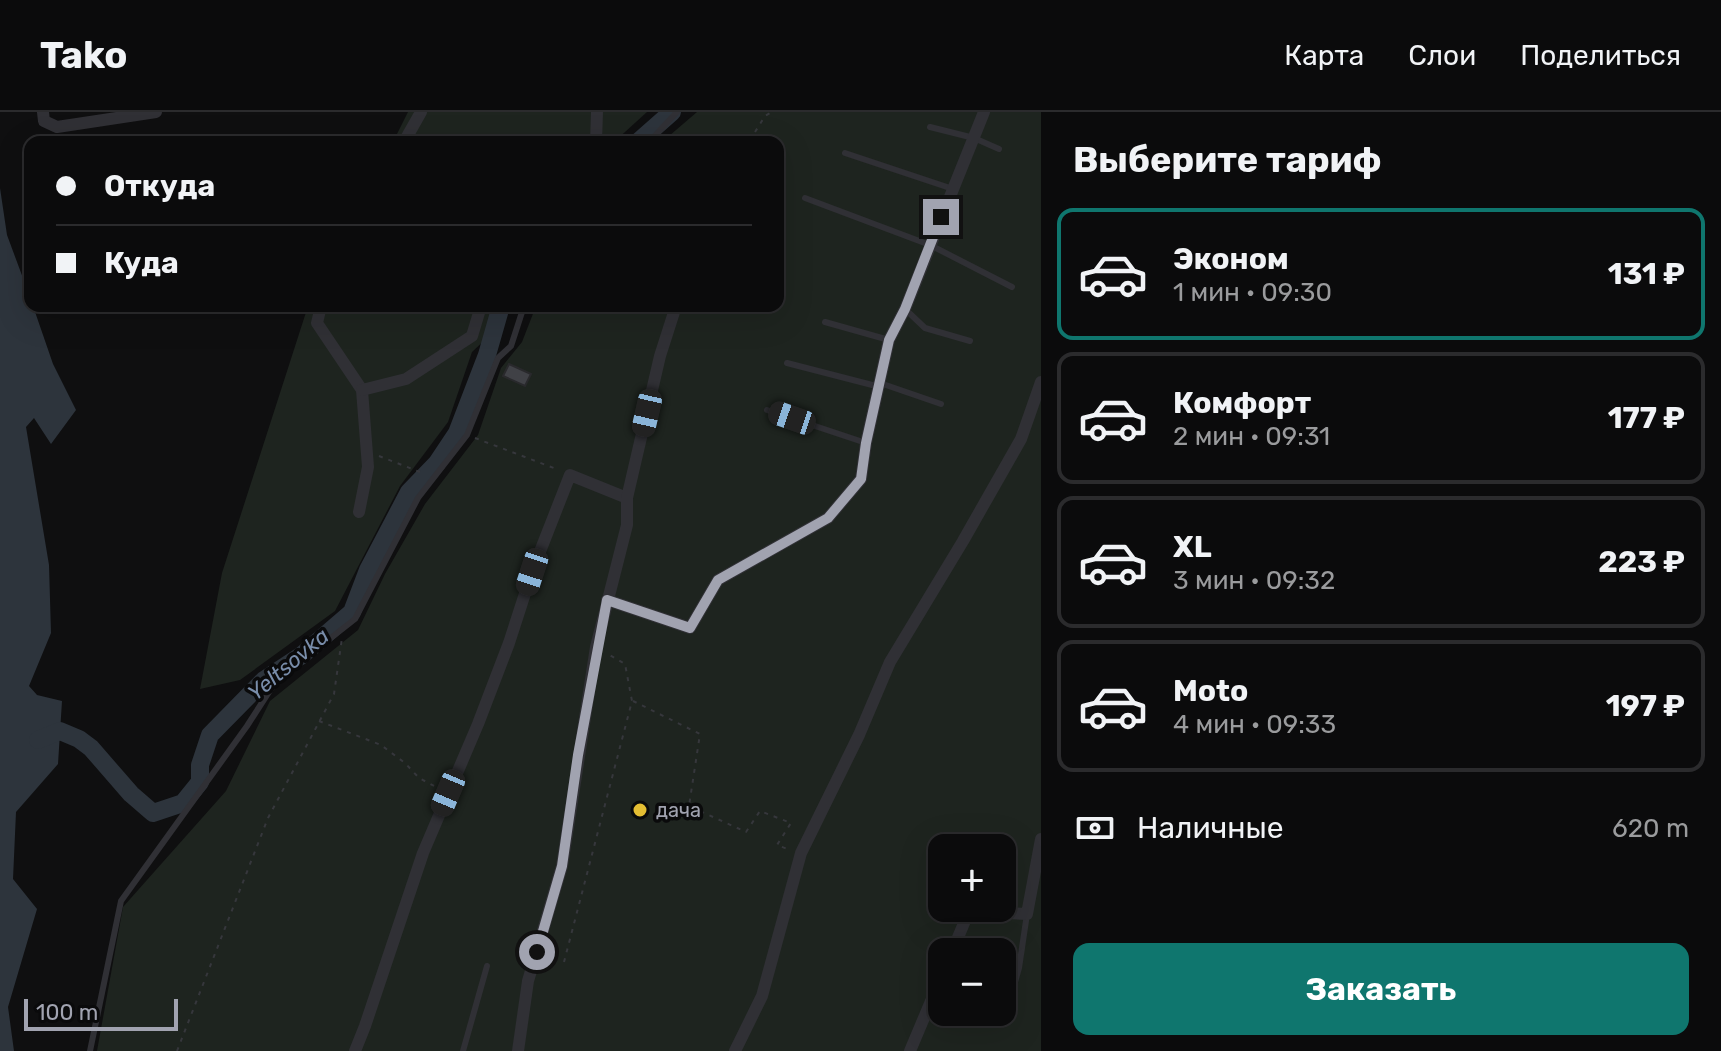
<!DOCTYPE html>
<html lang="ru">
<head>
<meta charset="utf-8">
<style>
	:root { --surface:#0b0b0c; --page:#141415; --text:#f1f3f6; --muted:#9a9b9d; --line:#2b2b2d; --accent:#0f766e }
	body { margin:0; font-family:Rubik,sans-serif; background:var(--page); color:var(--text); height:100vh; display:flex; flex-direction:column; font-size:30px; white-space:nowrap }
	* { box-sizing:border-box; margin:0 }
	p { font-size:26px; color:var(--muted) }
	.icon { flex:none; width:44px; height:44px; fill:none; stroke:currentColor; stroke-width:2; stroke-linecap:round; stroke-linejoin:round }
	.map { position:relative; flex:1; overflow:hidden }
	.drawer { display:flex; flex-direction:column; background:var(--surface); width:680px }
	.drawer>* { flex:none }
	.hud { position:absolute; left:24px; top:24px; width:760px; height:176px; border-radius:16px; box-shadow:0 8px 32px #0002,0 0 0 2px var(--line); display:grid; align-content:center; height:176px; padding:0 32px; background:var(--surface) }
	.fabs { position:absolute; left:928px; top:722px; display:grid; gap:16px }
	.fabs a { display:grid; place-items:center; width:88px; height:88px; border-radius:16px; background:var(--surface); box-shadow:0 8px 32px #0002,0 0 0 2px var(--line); font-size:40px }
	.scale { position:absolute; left:24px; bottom:20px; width:154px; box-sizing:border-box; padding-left:8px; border:4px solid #a1a3b0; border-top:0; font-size:22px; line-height:28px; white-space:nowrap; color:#a1a3b0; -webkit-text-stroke:6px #0a0a0b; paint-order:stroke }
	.end { position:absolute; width:36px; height:36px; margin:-18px; border:10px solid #a1a3b0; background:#111; box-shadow:0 0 0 4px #111 }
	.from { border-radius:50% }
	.car { position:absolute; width:24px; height:48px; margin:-24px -12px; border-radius:10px; box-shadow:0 0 6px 2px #0007; background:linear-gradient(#222 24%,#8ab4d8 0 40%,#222 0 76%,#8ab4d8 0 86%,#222 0) }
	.hud b { display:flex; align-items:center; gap:28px; height:76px; font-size:30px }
	.hud b+b { border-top:2px solid var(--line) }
	.hud i { width:20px; height:20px; background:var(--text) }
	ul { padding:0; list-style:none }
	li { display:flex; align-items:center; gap:24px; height:132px; margin:0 16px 12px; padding:0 16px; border:4px solid var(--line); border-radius:16px }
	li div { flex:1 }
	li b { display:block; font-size:30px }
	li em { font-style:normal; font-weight:700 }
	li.on { border-color:var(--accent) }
	li>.icon { width:72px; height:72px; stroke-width:1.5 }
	h2 { padding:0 32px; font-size:36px; line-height:96px }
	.pay { display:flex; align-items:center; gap:20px; height:88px; padding:0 32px; font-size:30px }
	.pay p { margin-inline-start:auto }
	.action { display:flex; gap:16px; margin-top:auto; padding:16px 32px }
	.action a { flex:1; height:92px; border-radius:16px; background:var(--accent); color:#fff; font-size:32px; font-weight:700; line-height:92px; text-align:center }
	header { display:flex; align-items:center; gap:48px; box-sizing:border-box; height:112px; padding:0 40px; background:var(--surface); border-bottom:2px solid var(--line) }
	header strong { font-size:38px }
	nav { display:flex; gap:44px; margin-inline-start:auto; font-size:28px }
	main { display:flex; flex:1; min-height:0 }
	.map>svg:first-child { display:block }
	.green { fill:#1e241f; fill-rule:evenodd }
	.water { fill:#2d343c }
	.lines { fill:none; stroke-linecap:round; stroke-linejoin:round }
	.river { stroke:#2d343c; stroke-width:18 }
	.building { fill:#404146; stroke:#29292c; stroke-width:2 }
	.path { stroke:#36373c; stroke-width:2; stroke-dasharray:4 6; stroke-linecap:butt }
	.service { stroke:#303035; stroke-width:6 }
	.minor { stroke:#303035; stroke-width:12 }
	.route { stroke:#a1a3b0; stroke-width:10 }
	.poi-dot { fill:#e4be33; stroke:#0a0a0b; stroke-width:3 }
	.labels { text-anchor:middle; stroke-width:7; stroke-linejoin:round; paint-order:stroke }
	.poi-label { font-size:20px; fill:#a1a3b0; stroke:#0a0a0b; text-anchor:start }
	.water-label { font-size:22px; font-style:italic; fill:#798daa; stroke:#0a0a0b }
</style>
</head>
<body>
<header>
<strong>Tako</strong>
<nav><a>Карта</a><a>Слои</a><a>Поделиться</a></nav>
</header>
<main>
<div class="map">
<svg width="1041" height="939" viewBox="0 0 1041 939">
	<rect width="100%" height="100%" fill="#0f0f10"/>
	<g class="green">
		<polygon points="408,0 647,0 614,30 393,30"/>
		<path d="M 697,0 L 1041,0 L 1041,939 L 97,939 L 123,795 L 226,679 L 270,589 L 358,518 L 385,462 L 425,392 L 478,323 L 501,256 L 522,230 L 536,194 L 778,194 L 778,30 L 662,30 ZM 942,736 L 1002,736 L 1002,796 L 942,796 ZM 942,840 L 1002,840 L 1002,900 L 942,900 Z"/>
		<polygon points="308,194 495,194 490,223 472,240 448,310 400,374 335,499 240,568 200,577 222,461"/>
	</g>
	<polygon class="water" points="0,76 7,123 30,185 30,194 33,194 53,252 76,298 51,332 34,306 26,315 49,453 51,521 29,574 37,583 62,589 58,652 16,700 13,767 37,797 8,895 14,939 0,939"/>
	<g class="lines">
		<g class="river">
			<polyline points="638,30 672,0"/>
			<polyline points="38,628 60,619 79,627 91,636 131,682 153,701 183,691 200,670 200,653 210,623 264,568 302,543 352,500 368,458 409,380 437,351 457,321 487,243 501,194"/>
		</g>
	</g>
	<polygon class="building" points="509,252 531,262 525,274 503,264"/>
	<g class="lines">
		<g class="path">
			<polyline points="755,20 765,4 772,0"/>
			<polyline points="475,326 559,358"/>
			<polyline points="379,344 425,362"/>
			<polyline points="633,589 700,622 689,694 746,720 760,699 791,711 777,733 790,738"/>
			<polyline points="319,609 381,633 405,651 419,666 440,677"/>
			<polyline points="564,850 632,589 625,552 608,542"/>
			<polyline points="177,939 268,706 334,582 342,526"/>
		</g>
		<g class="service">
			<polyline points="930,15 974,26 999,37"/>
			<polyline points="649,30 677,0"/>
			<polyline points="749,30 750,28"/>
			<polyline points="845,41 953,77"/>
			<polyline points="805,86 930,133 1012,175"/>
			<polyline points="905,197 925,216 970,229"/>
			<polyline points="825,210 889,228"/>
			<polyline points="787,251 880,275"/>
			<polyline points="880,271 941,292"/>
			<polyline points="767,298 866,331"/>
			<polyline points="1007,898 1019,856 1027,802"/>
			<polyline points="90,939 121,789 247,614 276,569 355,507 418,386 467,323 498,246 511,234 524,194"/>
			<polyline points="463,939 487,854"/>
		</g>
		<g class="minor">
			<polyline points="43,0 44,9 57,15 156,0"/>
			<polyline points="404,30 421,0"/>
			<polyline points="596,30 597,0"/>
			<polyline points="321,194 317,211 362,278 368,355 359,400"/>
			<polyline points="362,278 406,267 472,224 481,194"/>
			<polyline points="607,488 690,516 718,468 828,406 861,367 866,331 889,228 905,197 984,0"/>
			<polyline points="952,840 969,799 1027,802 1041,727"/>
			<polyline points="355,939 365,914 423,741 478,612 509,531 532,460 570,363 627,386"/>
			<polyline points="518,939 528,869 562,754 596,535 627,413 627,386 660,244 676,194"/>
			<polyline points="735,939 762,884 801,741 859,623 890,550 963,429 1021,327 1041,270"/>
			<polyline points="910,939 942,863"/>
		</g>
	</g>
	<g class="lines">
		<polyline class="route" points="537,840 562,754 578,643 607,488 690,516 718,468 828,406 861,367 866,331 889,228 905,197 941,105"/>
	</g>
	<circle class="poi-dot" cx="640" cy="698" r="8"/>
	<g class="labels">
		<g class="poi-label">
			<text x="656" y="705">дача</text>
		</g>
		<g class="water-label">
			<text transform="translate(288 552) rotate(-40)" y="8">Yeltsovka</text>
		</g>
	</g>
</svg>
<div class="fabs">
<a>+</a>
<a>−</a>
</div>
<div class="scale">100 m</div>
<i class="end from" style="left:537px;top:840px"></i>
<i class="end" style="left:941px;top:105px"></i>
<i class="car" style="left:647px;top:301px;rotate:193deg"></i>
<i class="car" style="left:792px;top:306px;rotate:289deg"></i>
<i class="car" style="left:532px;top:460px;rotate:198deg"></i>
<i class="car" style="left:448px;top:681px;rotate:203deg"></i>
<div class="hud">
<b><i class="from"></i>Откуда</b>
<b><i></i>Куда</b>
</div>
</div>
<section class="drawer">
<h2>Выберите тариф</h2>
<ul>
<li class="on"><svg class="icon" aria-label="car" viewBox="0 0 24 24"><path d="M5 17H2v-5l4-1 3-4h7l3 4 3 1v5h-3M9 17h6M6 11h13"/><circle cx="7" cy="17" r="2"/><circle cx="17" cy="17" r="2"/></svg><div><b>Эконом</b><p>1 мин · 09:30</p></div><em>131 ₽</em></li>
<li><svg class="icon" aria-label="car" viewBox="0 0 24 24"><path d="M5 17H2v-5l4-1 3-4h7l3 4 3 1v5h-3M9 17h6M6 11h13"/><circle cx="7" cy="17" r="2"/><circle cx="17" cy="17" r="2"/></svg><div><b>Комфорт</b><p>2 мин · 09:31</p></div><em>177 ₽</em></li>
<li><svg class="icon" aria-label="car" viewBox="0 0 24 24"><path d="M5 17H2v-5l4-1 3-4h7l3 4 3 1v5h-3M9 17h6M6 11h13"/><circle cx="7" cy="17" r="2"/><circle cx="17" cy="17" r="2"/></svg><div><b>XL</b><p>3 мин · 09:32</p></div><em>223 ₽</em></li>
<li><svg class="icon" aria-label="car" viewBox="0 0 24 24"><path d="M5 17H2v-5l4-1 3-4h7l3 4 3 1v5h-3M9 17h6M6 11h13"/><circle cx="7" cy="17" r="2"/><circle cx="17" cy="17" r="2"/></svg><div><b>Moto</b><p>4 мин · 09:33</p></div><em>197 ₽</em></li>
</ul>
<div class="pay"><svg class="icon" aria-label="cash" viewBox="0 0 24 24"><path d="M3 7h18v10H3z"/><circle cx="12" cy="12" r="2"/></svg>Наличные<p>620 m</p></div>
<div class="action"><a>Заказать</a></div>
</section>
</main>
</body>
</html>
